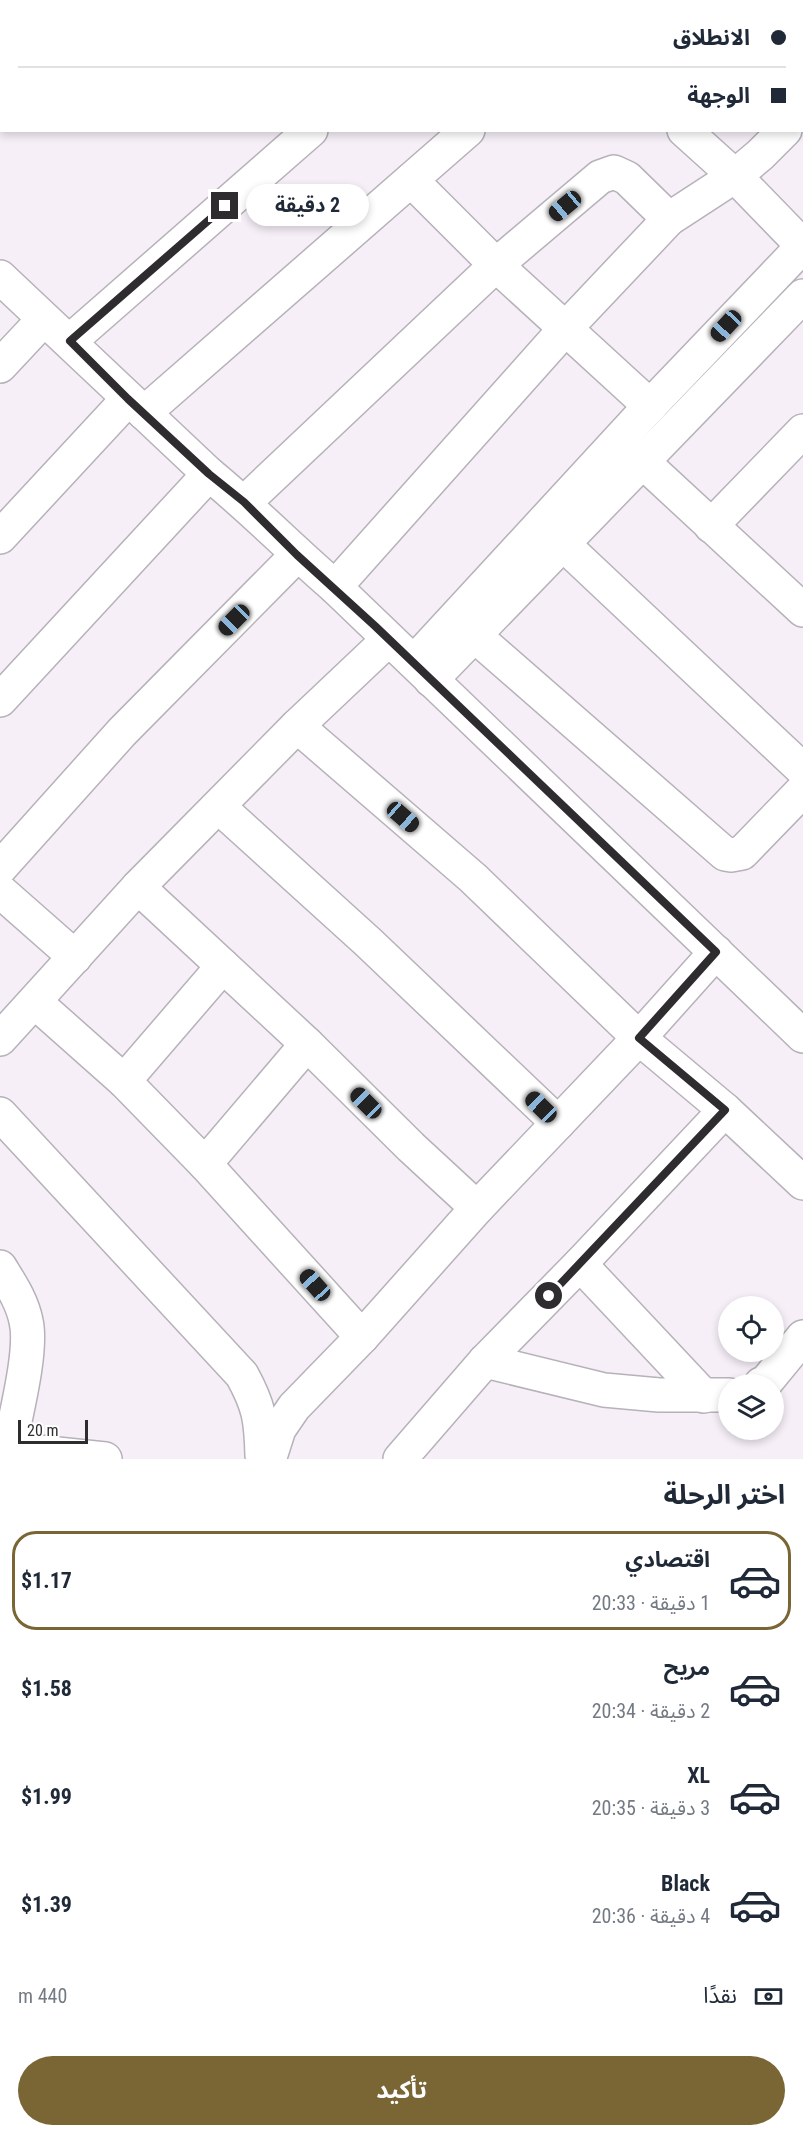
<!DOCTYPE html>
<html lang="ar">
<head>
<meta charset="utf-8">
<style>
	:root { --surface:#fff; --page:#f6f6f7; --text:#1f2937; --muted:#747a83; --line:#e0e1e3; --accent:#7a6635 }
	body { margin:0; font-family:"Roboto Condensed","Noto Sans Arabic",sans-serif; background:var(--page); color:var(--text); direction:rtl; height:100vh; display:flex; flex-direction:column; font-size:22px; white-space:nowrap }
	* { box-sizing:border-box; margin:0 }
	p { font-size:20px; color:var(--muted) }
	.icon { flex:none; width:33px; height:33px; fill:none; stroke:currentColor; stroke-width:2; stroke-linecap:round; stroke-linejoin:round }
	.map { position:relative; height:1459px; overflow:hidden; direction:ltr }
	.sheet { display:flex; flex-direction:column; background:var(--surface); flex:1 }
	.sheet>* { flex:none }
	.hud { position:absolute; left:0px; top:0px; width:804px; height:132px; box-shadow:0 3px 9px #0003; direction:rtl; display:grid; align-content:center; height:132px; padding:0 18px; background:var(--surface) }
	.fabs { position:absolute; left:718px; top:1296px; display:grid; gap:12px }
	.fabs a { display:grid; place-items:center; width:66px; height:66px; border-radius:50%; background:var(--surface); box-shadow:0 3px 9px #0003; font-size:30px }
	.scale { position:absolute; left:18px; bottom:15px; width:70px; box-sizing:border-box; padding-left:6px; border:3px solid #2e2c2f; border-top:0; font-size:16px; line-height:21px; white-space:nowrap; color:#2e2c2f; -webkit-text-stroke:4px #fff; paint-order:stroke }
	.end { position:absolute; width:27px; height:27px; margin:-14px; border:8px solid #2e2c2f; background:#fff; box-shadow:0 0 0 3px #fff }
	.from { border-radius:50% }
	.bubble { position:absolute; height:42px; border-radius:21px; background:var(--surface); box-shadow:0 3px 9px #0003; font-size:20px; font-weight:700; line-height:42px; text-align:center; direction:rtl }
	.car { position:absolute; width:18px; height:36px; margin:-18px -9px; border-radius:8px; box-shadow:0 0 4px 2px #0007; background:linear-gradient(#222 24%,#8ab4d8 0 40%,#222 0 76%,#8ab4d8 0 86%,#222 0) }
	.hud b { display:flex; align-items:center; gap:21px; height:57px; font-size:22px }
	.hud b+b { border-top:2px solid var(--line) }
	.hud i { width:15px; height:15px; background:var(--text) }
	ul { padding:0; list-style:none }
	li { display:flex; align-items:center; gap:18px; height:99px; margin:0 12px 9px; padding:0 6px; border:3px solid transparent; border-radius:24px }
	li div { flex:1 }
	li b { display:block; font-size:22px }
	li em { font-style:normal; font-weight:700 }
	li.selected { border-color:var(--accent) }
	li>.icon { width:54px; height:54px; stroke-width:1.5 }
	h2 { padding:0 18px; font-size:27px; line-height:72px }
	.pay { display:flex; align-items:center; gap:15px; height:66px; padding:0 18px; font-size:22px }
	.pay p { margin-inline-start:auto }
	.primary-button { display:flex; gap:12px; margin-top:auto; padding:12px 18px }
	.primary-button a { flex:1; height:69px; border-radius:36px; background:var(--accent); color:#fff; font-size:24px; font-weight:700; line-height:69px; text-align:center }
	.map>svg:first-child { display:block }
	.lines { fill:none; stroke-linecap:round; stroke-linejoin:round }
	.minor-casing { stroke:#b7b1b9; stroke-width:36 }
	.minor { stroke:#fff; stroke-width:33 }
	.route { stroke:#2e2c2f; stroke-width:8 }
</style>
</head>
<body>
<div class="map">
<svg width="803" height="1459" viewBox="0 0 803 1459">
	<rect width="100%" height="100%" fill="#f6eff8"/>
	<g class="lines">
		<g class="minor-casing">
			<g id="minor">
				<polyline points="216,0 218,2"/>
				<polyline points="303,2 305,0"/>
				<polyline points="459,2 461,0"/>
				<polyline points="619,2 621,0"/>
				<polyline points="802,113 803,113"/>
				<polyline points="411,180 496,265 650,406"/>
				<path d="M 0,277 L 209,474 C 253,510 292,550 335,587 L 803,1036"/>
				<polyline points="70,341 311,130"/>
				<polyline points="0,366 44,319"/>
				<polyline points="144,413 468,130"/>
				<polyline points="643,462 803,610"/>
				<polyline points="244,503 496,265 600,177 614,172 627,178 669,219"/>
				<polyline points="711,526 803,431"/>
				<polyline points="0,537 128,399"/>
				<polyline points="563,544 803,770"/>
				<polyline points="335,587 565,329 669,219 735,176 760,155 785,130"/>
				<polyline points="474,635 725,854 731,855 742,853 803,790"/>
				<polyline points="414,662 650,406 803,246 735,176 684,130"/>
				<polyline points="431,680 803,296"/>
				<polyline points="0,700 209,474"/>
				<polyline points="297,726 473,878 639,1038 725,1110 803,1183"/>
				<polyline points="219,807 368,942 558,1123"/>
				<polyline points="0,868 122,732 297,555"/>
				<polyline points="138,887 307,1044 411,1147 477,1208"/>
				<polyline points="0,891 75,957"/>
				<polyline points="35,1002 124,1081 205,1164 362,1337"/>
				<polyline points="0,1039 138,887 297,726 389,639"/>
				<polyline points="124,1081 223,966"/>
				<path d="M 0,1114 L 242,1375 C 259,1406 261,1419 262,1455"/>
				<polyline points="205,1164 307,1044"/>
				<polyline points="580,1264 704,1396"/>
				<path d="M 0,1267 C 11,1285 22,1301 26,1321 C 33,1350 15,1418 9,1449"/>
				<polyline points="485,1361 604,1390 659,1395 729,1395"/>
				<polyline points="761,1384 766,1382 803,1337"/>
				<polyline points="0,1448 105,1459"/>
				<polyline points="271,1454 279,1429 294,1407 362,1337 477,1208 639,1038 716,952"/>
				<polyline points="400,1459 485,1361 580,1264 725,1110"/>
			</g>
		</g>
		<use href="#minor" class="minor"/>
	</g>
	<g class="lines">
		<polyline class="route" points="225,206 70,341 128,399 209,474 244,502 297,555 375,626 716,952 639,1038 725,1110 549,1296"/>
	</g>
</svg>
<div class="fabs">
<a><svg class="icon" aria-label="locate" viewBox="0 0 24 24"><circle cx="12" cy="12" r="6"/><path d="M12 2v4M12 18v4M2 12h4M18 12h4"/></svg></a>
<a><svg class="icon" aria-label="layers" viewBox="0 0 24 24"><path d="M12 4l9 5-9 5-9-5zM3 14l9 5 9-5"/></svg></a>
</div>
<div class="scale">20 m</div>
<i class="end from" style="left:549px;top:1296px"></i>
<i class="end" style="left:225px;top:206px"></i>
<div class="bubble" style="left:246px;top:184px;width:123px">2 دقيقة</div>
<i class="car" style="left:565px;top:206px;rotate:230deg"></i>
<i class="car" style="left:726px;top:326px;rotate:223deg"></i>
<i class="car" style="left:234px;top:620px;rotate:225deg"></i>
<i class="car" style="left:403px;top:817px;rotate:131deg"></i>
<i class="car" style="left:366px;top:1103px;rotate:315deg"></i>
<i class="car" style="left:541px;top:1107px;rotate:314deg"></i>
<i class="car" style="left:315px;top:1285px;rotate:318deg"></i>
<div class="hud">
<b><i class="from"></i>الانطلاق</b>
<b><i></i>الوجهة</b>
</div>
</div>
<section class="sheet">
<h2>اختر الرحلة</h2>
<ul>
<li class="selected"><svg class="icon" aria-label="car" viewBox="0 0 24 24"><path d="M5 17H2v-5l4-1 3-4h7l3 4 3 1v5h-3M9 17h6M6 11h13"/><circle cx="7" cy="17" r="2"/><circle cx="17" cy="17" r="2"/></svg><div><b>اقتصادي</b><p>1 دقيقة · 20:33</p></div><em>$1.17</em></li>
<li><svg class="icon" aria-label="car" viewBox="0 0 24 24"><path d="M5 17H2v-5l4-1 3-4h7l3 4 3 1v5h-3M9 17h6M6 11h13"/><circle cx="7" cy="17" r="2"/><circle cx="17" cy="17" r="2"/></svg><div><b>مريح</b><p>2 دقيقة · 20:34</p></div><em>$1.58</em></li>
<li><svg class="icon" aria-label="car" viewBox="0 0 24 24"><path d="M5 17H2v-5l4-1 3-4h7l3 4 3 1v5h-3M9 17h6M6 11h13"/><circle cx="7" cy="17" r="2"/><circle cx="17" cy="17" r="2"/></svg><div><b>XL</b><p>3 دقيقة · 20:35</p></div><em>$1.99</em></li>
<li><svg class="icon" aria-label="car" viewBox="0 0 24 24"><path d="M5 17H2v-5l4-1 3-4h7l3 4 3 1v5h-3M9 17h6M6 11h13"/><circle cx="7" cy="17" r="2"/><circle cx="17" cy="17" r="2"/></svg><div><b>Black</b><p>4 دقيقة · 20:36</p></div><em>$1.39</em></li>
</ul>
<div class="pay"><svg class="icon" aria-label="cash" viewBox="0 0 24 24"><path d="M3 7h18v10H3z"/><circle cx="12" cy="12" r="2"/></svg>نقدًا<p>440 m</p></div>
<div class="primary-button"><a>تأكيد</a></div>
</section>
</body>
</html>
